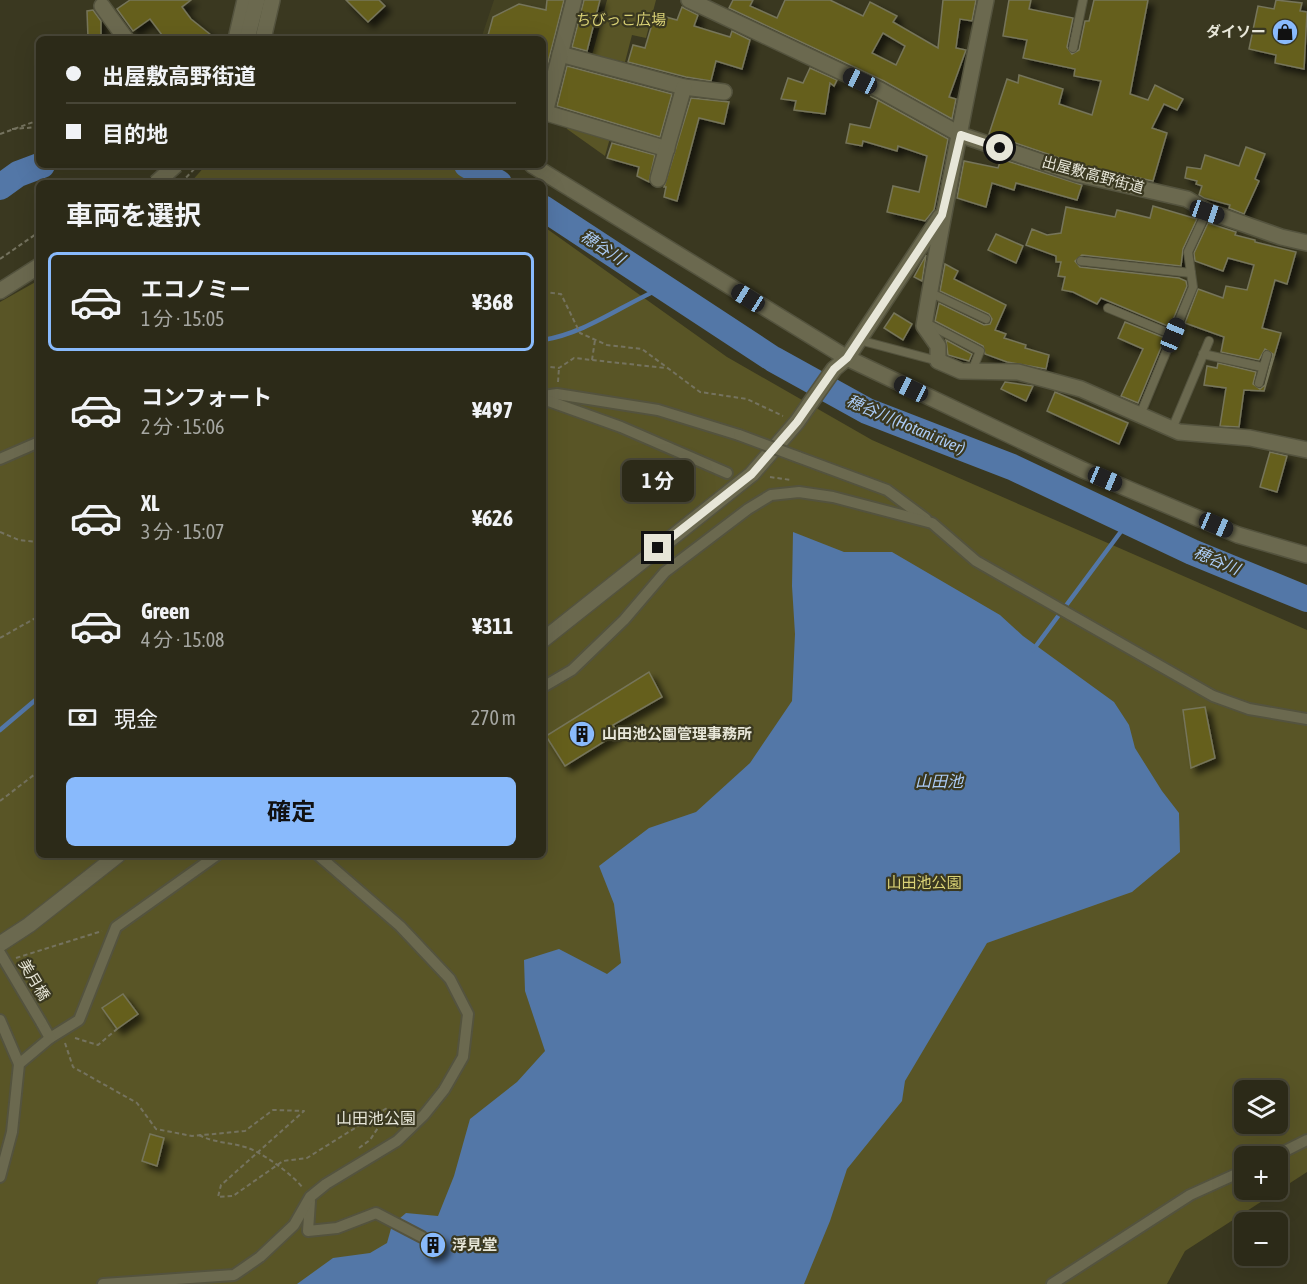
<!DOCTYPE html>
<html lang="ja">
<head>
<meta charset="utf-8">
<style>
	:root { --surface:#2c2a18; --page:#383625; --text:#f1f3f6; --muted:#a6a7a2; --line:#484637; --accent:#89bafc }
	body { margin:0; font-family:"Asap Condensed","Noto Sans JP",sans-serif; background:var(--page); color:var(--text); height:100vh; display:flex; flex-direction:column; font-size:22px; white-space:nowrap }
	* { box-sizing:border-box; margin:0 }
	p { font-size:20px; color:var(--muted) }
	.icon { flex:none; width:33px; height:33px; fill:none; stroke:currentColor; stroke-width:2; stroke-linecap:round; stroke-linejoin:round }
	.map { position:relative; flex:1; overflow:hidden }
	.drawer { position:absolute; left:36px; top:180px; width:510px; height:678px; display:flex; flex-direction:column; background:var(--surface); border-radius:9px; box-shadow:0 6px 24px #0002,0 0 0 2px var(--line) }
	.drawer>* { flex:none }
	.hud { position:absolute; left:36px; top:36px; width:510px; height:132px; border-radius:9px; box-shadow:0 6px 24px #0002,0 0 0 2px var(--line); display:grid; align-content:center; height:132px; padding:0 30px; background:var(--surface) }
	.tools { position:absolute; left:1234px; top:1080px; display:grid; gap:12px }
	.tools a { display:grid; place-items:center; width:54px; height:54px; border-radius:9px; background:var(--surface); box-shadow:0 6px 24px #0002,0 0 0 2px var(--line); font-size:30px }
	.end { position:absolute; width:27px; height:27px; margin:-14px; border:8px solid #e7e6d8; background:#111; box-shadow:0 0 0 3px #111 }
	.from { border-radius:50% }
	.bubble { position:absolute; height:42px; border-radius:9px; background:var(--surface); box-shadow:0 6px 24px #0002,0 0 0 2px var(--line); font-size:20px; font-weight:700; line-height:42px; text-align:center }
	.car { position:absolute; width:18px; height:36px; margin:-18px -9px; border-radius:8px; box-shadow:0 0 4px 2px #0007; background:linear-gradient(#222 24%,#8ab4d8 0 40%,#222 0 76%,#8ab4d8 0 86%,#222 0) }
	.hud b { display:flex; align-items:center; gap:21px; height:57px; font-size:22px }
	.hud b+b { border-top:2px solid var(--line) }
	.hud i { width:15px; height:15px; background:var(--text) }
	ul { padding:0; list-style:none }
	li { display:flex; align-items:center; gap:18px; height:99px; margin:0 12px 9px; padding:0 18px; border:3px solid transparent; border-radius:9px }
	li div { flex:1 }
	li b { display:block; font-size:22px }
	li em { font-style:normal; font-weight:700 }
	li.active { border-color:var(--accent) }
	li>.icon { width:54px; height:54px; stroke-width:1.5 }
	h2 { padding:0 30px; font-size:27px; line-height:72px }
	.pay { display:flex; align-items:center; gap:15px; height:66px; padding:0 30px; font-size:22px }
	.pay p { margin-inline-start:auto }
	.action { display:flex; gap:12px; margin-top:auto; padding:12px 30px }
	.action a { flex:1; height:69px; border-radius:9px; background:var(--accent); color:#111; font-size:24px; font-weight:700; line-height:69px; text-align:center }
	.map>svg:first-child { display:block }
	.built { fill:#444222 }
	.green { fill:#595526; fill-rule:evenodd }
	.water { fill:#5377a7 }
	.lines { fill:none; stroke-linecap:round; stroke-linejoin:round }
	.stream { stroke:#5377a7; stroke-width:4.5 }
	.river { stroke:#5377a7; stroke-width:26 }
	.building { fill:#655f1e; stroke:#76755a; stroke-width:1.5; fill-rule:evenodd; filter:url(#shadow) }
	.service-casing { stroke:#54533e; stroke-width:10 }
	.pedestrian-casing { stroke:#54533e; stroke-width:14 }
	.minor-casing { stroke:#54533e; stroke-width:18 }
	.tertiary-casing { stroke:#54533e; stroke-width:18 }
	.path { stroke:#75735f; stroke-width:2; stroke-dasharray:4.5 3; stroke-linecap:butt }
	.service { stroke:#6b694f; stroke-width:8 }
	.pedestrian { stroke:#6b694f; stroke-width:10 }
	.minor { stroke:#6b694f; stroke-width:15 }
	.tertiary { stroke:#6b694f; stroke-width:15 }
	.pedestrian-bridge-casing { stroke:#54533e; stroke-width:14; stroke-linecap:butt }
	.tertiary-bridge-casing { stroke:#54533e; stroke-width:18; stroke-linecap:butt }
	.pedestrian-bridge { stroke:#6b694f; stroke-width:10 }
	.tertiary-bridge { stroke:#6b694f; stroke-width:15 }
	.route { stroke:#e7e6d8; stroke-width:8 }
	.labels { text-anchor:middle; stroke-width:4.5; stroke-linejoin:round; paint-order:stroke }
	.park-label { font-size:15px; fill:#dad276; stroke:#3a3820 }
	.poi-label { font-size:15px; font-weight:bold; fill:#e7e6d8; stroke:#3a3820; text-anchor:start }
	.street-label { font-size:15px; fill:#e7e6d8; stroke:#3a3820 }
	.water-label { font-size:16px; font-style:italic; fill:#acccf6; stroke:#3a3820 }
	.neighbourhood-label { font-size:16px; fill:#e7e6d8; stroke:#3a3820 }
</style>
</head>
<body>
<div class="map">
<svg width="1307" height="1284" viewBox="0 0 1307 1284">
	<defs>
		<filter id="shadow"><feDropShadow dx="5.5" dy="5.5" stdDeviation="3" flood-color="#0009"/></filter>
	</defs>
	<rect width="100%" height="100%" fill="#3a3820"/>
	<polygon class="built" points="494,0 551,0 539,39 481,39"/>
	<g class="green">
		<polygon points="607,0 656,0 646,38 632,35 625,62 592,55"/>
		<polygon points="568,125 610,138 605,156 567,129"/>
		<polygon points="206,165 448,165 469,173 483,183 190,183"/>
		<path d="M 543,226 L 727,357 L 872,440 L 1307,630 L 1307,1172 L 1185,1251 L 1167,1284 L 0,1284 L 0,302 L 39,280 L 39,855 L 543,855 ZM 1245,1090 L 1278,1090 L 1278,1124 L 1245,1124 ZM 1245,1156 L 1278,1156 L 1278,1190 L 1245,1190 Z"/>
	</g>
	<polygon class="water" points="793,532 844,552 892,552 1000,615 1023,636 1114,702 1129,725 1135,748 1162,791 1179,813 1180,852 1132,892 987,943 905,1081 902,1101 847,1169 830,1221 804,1284 297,1284 333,1258 370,1253 387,1243 392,1225 406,1213 438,1216 454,1176 470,1119 517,1082 545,1051 525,991 524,960 559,949 607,974 621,963 614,904 599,866 649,828 696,812 750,763 792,701 795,634 792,586"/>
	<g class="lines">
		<g class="stream">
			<path d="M 543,340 C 587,333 623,304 664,287"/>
			<polyline points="1033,650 1128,522"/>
			<polyline points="0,730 39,697"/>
		</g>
		<g class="river">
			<polyline points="467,165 499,183"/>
			<polyline points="0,187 18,174 42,165"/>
			<polyline points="543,208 773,359 867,411 1012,467 1192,552 1307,599"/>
		</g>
	</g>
	<g class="building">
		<polygon points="130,0 191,0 182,7 191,19 216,39 165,39 150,19 133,31 117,9"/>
		<polygon points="346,0 379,0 385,6 368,22"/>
		<polygon points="547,0 564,0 543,82 543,39 487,39 493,17 519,4 546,10"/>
		<polygon points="584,0 600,0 587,51 572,47"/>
		<path d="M 733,0 L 753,0 L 750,6 L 777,18 L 785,0 L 830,0 L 863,16 L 870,2 L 897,16 L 893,22 L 938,48 L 943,0 L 976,0 L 972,21 L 960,19 L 956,48 L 966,50 L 949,97 L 956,99 L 952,119 L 884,81 L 729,8 ZM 883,33 L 905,46 L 896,65 L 872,53 Z"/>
		<polygon points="1009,0 1031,0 1029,9 1073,18 1067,47 1072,54 1079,50 1085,21 1089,21 1094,0 1148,0 1130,94 1148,100 1155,85 1183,99 1177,110 1164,104 1152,128 1167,133 1153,181 1080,165 989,134 1007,79 1018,83 1019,75 1063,89 1059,104 1092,115 1101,81 1074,76 1075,69 1023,58 1027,40 1003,36"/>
		<polygon points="1276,0 1302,3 1300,11 1307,12 1304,69 1275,63 1276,55 1249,49 1258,6 1274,9"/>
		<polygon points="682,7 698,15 694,26 730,37 732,31 750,40 742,69 716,61 711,81 686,77 628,62 633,45 645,48 655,14 677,20"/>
		<polygon points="93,10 101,21 101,37 88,38 87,11"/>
		<polygon points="567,66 672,94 660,137 557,106"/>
		<polygon points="810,68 837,80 834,86 830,83 825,114 794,110 796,101 781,99 788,78 803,83"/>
		<polygon points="870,96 876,99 948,139 934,210 925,221 887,212 893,186 919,192 927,156 898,146 897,151 863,141 862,146 846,143 850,124 870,128 878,100"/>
		<polygon points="691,98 729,102 724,124 699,118 677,201 664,197 666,187 664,187"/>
		<polygon points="612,143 655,155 649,182 637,176 639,167 607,158"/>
		<polygon points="1246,147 1265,154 1255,179 1259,181 1244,214 1229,208 1230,205 1204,198 1199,195 1202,186 1196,184 1197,181 1185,178 1187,167 1201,169 1205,155 1239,166"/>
		<polygon points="1001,159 1082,185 1077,200 1016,183 1014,190 992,183 986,207 957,198 964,161 998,168"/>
		<polygon points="1153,206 1197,219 1183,249 1181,266 1082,255 1075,261 1080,267 1179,278 1186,281 1187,286 1170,327 1101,298 1097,304 1073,292 1062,290 1065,277 1058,276 1061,262 1056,262 1056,256 1026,245 1032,229 1047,235 1061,233 1066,207 1115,217 1117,210 1150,218"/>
		<polygon points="1208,223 1236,232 1235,235 1255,240 1255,242 1296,252 1287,284 1275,280 1262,328 1281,333 1264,391 1244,390 1239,427 1220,426 1226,388 1204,385 1207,366 1217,368 1218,363 1256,372 1253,384 1260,389 1265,385 1273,354 1265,349 1259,360 1221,352 1224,337 1185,323 1198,289 1223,298 1226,286 1247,290 1254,265 1228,258 1223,271 1195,261 1194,253"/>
		<polygon points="996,234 1023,246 1016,263 988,250"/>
		<polygon points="926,255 922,281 914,277"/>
		<polygon points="945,264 958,271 954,279 1006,305 995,330 1006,334 1004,338 1026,345 1025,348 1049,355 1046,369 1007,362 985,354 983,346 935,321 939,303 984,325 990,324 992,319 989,314 940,291"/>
		<polygon points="894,313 912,324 903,340 884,328"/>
		<polygon points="1125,322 1165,338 1138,403 1121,396 1143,349 1118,338"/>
		<polygon points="946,340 972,354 969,361 948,355"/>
		<polygon points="1005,382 1033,386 1026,401 1001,389"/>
		<polygon points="1055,392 1128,423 1119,444 1047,411"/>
		<polygon points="1270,452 1287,456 1277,492 1260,487"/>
		<polygon points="649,672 662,697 613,725 618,733 565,766 546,736"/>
		<polygon points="1205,707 1215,758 1191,768 1183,710"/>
		<polygon points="123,994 138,1014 117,1029 102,1008"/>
		<polygon points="150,1134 164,1138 157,1166 142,1161"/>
		<polygon points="433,1233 443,1238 444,1247 439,1254 430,1257 423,1252 422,1244"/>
	</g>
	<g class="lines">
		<g class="service-casing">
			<g id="service">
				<polyline points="1073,48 1083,0"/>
				<polyline points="1081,261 1191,273"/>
				<polyline points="931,293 986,319"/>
				<polyline points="1108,308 1173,335"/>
				<polyline points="926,323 980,351 972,371"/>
				<polyline points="859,340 938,361"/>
				<polyline points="1203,354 1262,367"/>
				<polyline points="1259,383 1267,355"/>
				<polyline points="1140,415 1193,287 1188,252 1207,211"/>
				<polyline points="1172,429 1209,341"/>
			</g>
		</g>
		<g class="pedestrian-casing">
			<g id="pedestrian">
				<polyline points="543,396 557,394 658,410 739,435"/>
				<polyline points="543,399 621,427 727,473"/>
				<polyline points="798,457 887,490 926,519"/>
				<polyline points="0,459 39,442"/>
				<polyline points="543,687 572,670 624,620 665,572 748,509 771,495 799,492 833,497 932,523 976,561 1213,696 1249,709 1307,719"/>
				<polyline points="0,1020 19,1064"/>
				<polyline points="50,1038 79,1020 116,927 217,855"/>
				<polyline points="1275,1156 1307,1140"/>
				<polyline points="0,1177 12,1132 19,1064 50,1038 41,1022"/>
				<polyline points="310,1201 308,1231 337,1228 376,1213 422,1237"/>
				<polyline points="103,1284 234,1275 260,1257 294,1225 310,1197 326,1184 397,1141 424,1115 444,1090 463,1057 468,1014 450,979 400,926 318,855"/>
				<polyline points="1052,1284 1190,1195 1245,1170"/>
			</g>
		</g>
		<g class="minor-casing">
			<g id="minor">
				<polyline points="689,0 880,90 961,135 1077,174 1187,199 1207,211 1281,237 1307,243"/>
				<path d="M 986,0 C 964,108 942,217 924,326 L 938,346 L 938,361 L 961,371 L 1018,372 L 1081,389 L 1179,432 L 1250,438 L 1307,450"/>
				<polyline points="102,6 126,39"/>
				<polyline points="236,39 245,0"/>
				<polyline points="263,39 272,0"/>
				<polyline points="560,54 684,87 724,92"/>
				<polyline points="543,112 667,149"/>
				<polyline points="545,113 574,0"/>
				<polyline points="532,165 847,358 1083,470 1238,535 1307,555"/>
				<polyline points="658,179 684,87"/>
				<polyline points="543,640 752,474 797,422 834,369 847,358 940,217"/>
				<polyline points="0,944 29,925 118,855"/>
			</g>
		</g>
		<g class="tertiary-casing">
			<g id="tertiary">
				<polyline points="247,39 257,0"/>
				<polyline points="0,291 39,266"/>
			</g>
		</g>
		<g class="path">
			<polyline points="12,129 39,127"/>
			<polyline points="0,134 39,120"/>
			<polyline points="181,183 198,165"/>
			<polyline points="0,259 39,232"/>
			<polyline points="543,292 561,294 580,333 607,345 642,349 700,392 747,399 783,416"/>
			<polyline points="592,360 595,340"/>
			<polyline points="543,366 559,368 574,358 665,368"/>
			<polyline points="558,382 559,368"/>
			<polyline points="770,477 791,480"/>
			<polyline points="0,532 19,540 39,542"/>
			<polyline points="0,638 39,616"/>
			<polyline points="0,801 39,771"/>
			<polyline points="16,958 102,931"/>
			<polyline points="75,1038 98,1045 117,1029"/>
			<polyline points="65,1043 73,1067 137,1103 156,1129 192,1136 245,1131 273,1110 304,1111 221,1185 218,1197 233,1196 283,1161 307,1158 387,1108 389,1111 370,1140 359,1148"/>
			<path d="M 199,1135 C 214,1143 229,1142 245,1147 C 262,1152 292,1174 303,1188"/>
		</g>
		<use href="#service" class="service"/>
		<use href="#pedestrian" class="pedestrian"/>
		<use href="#minor" class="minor"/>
		<use href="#tertiary" class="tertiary"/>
		<g class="pedestrian-bridge-casing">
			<g id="pedestrian-bridge">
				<polyline points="739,435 798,457"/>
				<polyline points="0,953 41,1022"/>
			</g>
		</g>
		<g class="tertiary-bridge-casing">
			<polyline id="tertiary-bridge" points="156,183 176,165"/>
		</g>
		<use href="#pedestrian-bridge" class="pedestrian-bridge"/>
		<use href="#tertiary-bridge" class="tertiary-bridge"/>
	</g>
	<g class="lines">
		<polyline class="route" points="658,548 752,474 797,422 834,369 847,358 942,215 961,135 1000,148"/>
	</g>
	<defs>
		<g id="shop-disc" transform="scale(1.35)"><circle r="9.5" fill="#89bafc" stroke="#3a3820"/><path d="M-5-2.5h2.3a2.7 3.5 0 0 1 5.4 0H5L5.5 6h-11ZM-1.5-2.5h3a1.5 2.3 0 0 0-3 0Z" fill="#111"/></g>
		<g id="building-disc" transform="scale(1.35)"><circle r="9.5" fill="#89bafc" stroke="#3a3820"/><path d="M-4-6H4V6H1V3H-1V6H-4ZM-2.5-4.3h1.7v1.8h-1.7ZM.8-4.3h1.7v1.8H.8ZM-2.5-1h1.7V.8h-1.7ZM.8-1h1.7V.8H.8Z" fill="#111"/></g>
	</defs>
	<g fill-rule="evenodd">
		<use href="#shop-disc" x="1285" y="32"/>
		<use href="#building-disc" x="582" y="734"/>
		<use href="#building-disc" x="433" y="1245"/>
	</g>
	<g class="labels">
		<g class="park-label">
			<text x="621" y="25">ちびっこ広場</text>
			<text x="924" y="888">山田池公園</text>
		</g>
		<g class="poi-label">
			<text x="1266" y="37" text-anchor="end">ダイソー</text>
			<text x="602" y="739">山田池公園管理事務所</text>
			<text x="452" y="1250">浮見堂</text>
		</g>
		<g class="street-label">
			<text transform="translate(1093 175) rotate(15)" y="5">出屋敷高野街道</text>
			<text transform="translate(34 980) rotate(59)" y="5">美月橋</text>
		</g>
		<g class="water-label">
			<text transform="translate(603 247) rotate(33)" y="6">穂谷川</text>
			<text transform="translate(906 424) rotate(23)" y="6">穂谷川 (Hotani river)</text>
			<text transform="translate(1217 560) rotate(23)" y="6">穂谷川</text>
			<text x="939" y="787">山田池</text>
		</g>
		<g class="neighbourhood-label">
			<text x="376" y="1124">山田池公園</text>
		</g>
	</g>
</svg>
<div class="tools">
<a><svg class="icon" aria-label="layers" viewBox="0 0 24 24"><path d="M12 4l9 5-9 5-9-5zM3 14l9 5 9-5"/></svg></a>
<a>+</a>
<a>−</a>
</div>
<i class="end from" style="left:1000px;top:148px"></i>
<i class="end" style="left:658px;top:548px"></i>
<div class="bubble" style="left:622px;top:460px;width:72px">1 分</div>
<i class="car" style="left:860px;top:81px;rotate:295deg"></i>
<i class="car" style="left:1207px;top:212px;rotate:109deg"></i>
<i class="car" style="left:748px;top:298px;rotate:302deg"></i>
<i class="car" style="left:1173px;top:335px;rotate:22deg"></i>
<i class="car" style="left:911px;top:389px;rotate:296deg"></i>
<i class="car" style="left:1105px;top:479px;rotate:113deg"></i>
<i class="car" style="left:1216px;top:525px;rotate:113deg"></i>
<div class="hud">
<b><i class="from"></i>出屋敷高野街道</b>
<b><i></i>目的地</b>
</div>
<section class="drawer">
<h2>車両を選択</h2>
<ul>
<li class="active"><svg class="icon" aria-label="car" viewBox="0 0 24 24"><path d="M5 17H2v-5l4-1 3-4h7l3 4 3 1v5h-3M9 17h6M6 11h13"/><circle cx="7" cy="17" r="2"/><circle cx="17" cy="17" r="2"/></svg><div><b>エコノミー</b><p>1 分 · 15:05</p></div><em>¥368</em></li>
<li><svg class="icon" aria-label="car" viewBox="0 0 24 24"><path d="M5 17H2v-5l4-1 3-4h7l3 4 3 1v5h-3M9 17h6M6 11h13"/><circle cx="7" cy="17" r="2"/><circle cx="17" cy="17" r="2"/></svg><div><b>コンフォート</b><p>2 分 · 15:06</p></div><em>¥497</em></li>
<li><svg class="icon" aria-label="car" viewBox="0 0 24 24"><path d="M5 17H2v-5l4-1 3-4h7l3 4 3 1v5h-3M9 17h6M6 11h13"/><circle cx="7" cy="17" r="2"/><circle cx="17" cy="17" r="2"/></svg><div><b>XL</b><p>3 分 · 15:07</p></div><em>¥626</em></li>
<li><svg class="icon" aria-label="car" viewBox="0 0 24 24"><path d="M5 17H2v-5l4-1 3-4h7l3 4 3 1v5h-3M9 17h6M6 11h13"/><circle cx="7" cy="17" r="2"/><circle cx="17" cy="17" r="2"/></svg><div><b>Green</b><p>4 分 · 15:08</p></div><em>¥311</em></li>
</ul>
<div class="pay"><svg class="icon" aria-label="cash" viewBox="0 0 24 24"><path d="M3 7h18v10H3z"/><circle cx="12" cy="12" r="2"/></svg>現金<p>270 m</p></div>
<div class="action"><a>確定</a></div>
</section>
</div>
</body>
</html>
